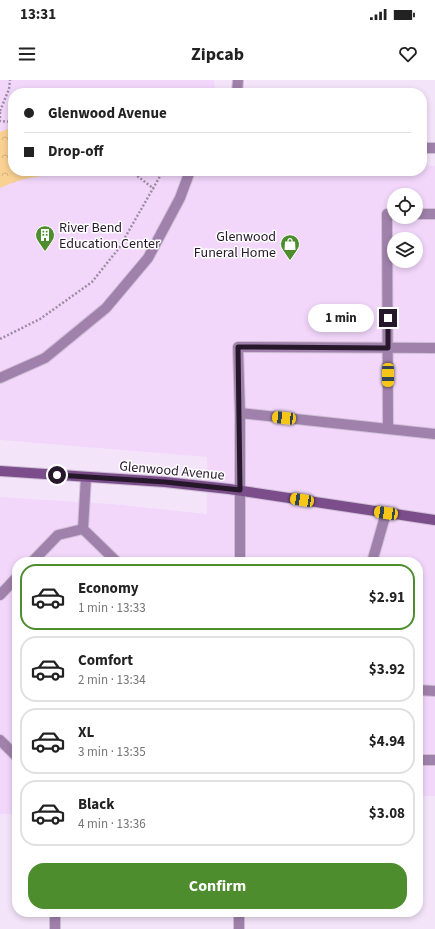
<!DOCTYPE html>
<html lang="en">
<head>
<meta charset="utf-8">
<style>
	:root { --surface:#fff; --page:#f6f6f6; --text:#222; --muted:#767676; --line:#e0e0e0; --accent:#4d8d2e }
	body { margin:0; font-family:"Source Sans 3",sans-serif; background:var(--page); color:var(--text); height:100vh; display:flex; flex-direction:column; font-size:15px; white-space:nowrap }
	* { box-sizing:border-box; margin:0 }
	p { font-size:13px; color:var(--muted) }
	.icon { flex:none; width:22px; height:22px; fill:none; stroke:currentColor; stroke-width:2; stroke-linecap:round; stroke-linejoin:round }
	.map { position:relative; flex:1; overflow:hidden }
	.details { position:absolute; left:12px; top:477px; width:411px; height:360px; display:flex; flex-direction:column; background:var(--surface); border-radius:16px; box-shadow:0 2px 6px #0003 }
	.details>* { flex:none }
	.hud { position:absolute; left:8px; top:8px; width:419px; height:88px; border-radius:16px; box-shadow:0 2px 6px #0003; display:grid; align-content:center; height:88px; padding:0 16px; background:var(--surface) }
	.tools { position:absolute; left:387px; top:108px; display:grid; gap:8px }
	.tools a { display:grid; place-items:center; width:36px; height:36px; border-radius:50%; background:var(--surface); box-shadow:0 2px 6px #0003; font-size:20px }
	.end { position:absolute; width:18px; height:18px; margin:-9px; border:5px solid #26172b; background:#fff; box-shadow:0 0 0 2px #fff }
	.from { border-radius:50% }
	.bubble { position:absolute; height:28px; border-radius:14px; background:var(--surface); box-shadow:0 2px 6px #0003; font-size:13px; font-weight:700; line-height:28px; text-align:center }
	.car { position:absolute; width:12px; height:24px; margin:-12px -6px; border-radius:5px; box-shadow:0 0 3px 1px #0007; background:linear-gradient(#f5c518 24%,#345 0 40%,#f5c518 0 76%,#345 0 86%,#f5c518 0) }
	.hud b { display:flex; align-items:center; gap:14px; height:38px; font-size:15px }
	.hud b+b { border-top:1px solid var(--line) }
	.hud i { width:10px; height:10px; background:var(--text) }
	ul { padding:7px 0 0; list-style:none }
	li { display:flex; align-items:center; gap:12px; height:66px; margin:0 8px 6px; padding:0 8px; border:2px solid var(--line); border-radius:16px }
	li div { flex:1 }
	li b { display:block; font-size:15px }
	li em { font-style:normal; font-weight:700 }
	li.active { border-color:var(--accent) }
	li>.icon { width:36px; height:36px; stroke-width:1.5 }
	.action { display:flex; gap:8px; margin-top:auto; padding:8px 16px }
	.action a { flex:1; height:46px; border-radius:16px; background:var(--accent); color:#fff; font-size:16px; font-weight:700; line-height:46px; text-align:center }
	.status { display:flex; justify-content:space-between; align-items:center; height:28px; padding:0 20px; background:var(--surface); direction:ltr }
	.status svg { height:11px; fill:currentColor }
	header { display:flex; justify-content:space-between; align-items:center; height:52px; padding:0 16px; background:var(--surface); font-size:18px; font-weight:700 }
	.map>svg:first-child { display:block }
	.built { fill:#f2d7fb; fill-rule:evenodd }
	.forest { fill:url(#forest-crowns) }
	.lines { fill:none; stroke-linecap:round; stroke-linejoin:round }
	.lane-casing { stroke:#cfbfd5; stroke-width:12 }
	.street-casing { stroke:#cfbfd5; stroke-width:12 }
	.secondary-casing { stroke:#cfbfd5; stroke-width:12 }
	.path { stroke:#9d8da2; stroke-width:2.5; stroke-dasharray:2 2; stroke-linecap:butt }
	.lane { stroke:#a081ab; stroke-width:10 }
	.street { stroke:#a081ab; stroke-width:10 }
	.secondary { stroke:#7b4e8b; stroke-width:10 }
	.route { stroke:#26172b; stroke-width:5 }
	.labels { text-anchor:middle; stroke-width:3; stroke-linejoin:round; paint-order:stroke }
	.poi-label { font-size:14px; fill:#26172b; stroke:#fff; text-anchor:start }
	.street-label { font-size:14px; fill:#26172b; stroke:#fff }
</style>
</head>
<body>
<div class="status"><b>13:31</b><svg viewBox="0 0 49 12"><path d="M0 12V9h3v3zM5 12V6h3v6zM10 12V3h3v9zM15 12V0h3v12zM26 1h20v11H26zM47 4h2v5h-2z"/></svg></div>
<header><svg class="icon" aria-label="menu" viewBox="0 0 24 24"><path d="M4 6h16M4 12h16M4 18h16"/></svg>Zipcab<svg class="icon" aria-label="heart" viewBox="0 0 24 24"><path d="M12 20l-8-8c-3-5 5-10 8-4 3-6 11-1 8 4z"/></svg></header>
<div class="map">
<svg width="435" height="849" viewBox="0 0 435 849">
	<defs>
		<pattern id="forest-crowns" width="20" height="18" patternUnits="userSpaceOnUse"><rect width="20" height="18" fill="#f9d193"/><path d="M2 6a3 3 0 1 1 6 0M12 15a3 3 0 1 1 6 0" fill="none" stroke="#d5b37f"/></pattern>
	</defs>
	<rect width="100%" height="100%" fill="#f4e4fa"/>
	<path class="built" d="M 0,0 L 214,0 L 215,13 L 13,13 L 13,91 L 422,91 L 422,85 L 435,86 L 435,716 L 418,716 L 418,482 L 17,482 L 17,734 L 0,734 L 0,417 L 112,424 L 207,434 L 207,377 L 0,360 ZM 394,115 L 416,115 L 416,137 L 394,137 ZM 394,159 L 416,159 L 416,181 L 394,181 Z"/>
	<path class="forest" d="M 8,49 L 13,49 L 13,91 L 85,91 L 86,96 C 57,93 27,95 0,108 L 0,52 Z"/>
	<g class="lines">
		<g class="lane-casing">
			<g id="lane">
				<polyline points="416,134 435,134"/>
				<polyline points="0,298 45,278 106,228 148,178 180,118 190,91"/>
				<polyline points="240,333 238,267 435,268"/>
				<polyline points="388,348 387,134 394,134"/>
				<polyline points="86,397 83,449 117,482"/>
				<polyline points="240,410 240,333 435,354"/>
				<polyline points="32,482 58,455 83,449"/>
				<polyline points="372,482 386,433"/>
				<polyline points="0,515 17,497"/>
				<polyline points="418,610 435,611"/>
				<polyline points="0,660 17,677"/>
				<polyline points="418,680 435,680"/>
				<polyline points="55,849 55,832"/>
			</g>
		</g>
		<g class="street-casing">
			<g id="street">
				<polyline points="237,13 238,0"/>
				<polyline points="422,68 435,68"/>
				<polyline points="240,482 240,410"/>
				<polyline points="239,832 239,849"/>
			</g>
		</g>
		<g class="secondary-casing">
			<polyline id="secondary" points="0,391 165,402 229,409 435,440"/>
		</g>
		<g class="path">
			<polyline points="206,13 209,10"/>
			<polyline points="0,31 9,9 10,0"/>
			<polyline points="0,32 0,41 13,42"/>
			<polyline points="131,91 154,109"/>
			<polyline points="0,259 40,239 92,202 119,168 163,91"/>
		</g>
		<use href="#lane" class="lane"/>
		<use href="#street" class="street"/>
		<use href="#secondary" class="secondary"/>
	</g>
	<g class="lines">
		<polyline class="route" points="57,395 165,402 240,410 238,267 388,268 388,238"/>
	</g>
	<defs>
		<g id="building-pin" transform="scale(1)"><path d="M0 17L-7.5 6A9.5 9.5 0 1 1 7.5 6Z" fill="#4d8d2e" stroke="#fff"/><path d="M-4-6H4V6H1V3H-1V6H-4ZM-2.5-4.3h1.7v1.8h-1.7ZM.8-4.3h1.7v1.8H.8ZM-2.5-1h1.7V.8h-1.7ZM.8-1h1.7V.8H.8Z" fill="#fff"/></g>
		<g id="shop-pin" transform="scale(1)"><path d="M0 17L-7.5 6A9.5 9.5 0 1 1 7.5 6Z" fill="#4d8d2e" stroke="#fff"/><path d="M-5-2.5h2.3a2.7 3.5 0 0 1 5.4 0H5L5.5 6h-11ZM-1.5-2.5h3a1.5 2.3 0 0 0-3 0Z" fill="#fff"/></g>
	</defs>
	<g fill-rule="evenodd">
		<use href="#building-pin" x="45" y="155"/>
		<use href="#shop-pin" x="290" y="164"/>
	</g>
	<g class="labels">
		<g class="poi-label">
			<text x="59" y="152">River Bend<tspan x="59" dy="16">Education Center</tspan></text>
			<text x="276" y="161" text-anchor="end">Glenwood<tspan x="276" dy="16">Funeral Home</tspan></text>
		</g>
		<g class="street-label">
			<text transform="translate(172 390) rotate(5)" y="5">Glenwood Avenue</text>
		</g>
	</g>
</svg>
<div class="tools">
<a><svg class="icon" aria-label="locate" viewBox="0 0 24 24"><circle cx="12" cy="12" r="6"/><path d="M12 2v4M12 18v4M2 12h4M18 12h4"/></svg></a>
<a><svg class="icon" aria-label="layers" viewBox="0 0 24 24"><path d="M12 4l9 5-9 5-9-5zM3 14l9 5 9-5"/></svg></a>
</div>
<i class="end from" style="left:57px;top:395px"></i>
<i class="end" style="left:388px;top:238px"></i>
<div class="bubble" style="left:308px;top:224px;width:66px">1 min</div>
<i class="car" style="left:388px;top:295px;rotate:180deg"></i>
<i class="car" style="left:284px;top:338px;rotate:276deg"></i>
<i class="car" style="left:302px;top:420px;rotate:279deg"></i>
<i class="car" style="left:386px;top:433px;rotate:278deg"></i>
<div class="hud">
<b><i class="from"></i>Glenwood Avenue</b>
<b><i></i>Drop-off</b>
</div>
<section class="details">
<ul>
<li class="active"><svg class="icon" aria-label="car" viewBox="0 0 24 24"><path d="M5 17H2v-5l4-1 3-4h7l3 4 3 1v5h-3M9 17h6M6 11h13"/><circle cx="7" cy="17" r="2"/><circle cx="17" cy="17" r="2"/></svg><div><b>Economy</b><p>1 min · 13:33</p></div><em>$2.91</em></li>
<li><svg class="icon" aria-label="car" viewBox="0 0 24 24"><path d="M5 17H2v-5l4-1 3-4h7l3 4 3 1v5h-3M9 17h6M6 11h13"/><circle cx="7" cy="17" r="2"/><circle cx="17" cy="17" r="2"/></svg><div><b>Comfort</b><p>2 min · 13:34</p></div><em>$3.92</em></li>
<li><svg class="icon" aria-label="car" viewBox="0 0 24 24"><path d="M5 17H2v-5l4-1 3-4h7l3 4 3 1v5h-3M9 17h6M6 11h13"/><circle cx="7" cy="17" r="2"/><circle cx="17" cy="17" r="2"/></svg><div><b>XL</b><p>3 min · 13:35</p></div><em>$4.94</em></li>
<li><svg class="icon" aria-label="car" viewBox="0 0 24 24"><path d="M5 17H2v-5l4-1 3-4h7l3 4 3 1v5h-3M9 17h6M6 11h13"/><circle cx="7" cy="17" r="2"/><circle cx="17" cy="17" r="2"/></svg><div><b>Black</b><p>4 min · 13:36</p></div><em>$3.08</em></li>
</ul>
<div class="action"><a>Confirm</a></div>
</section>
</div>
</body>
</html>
